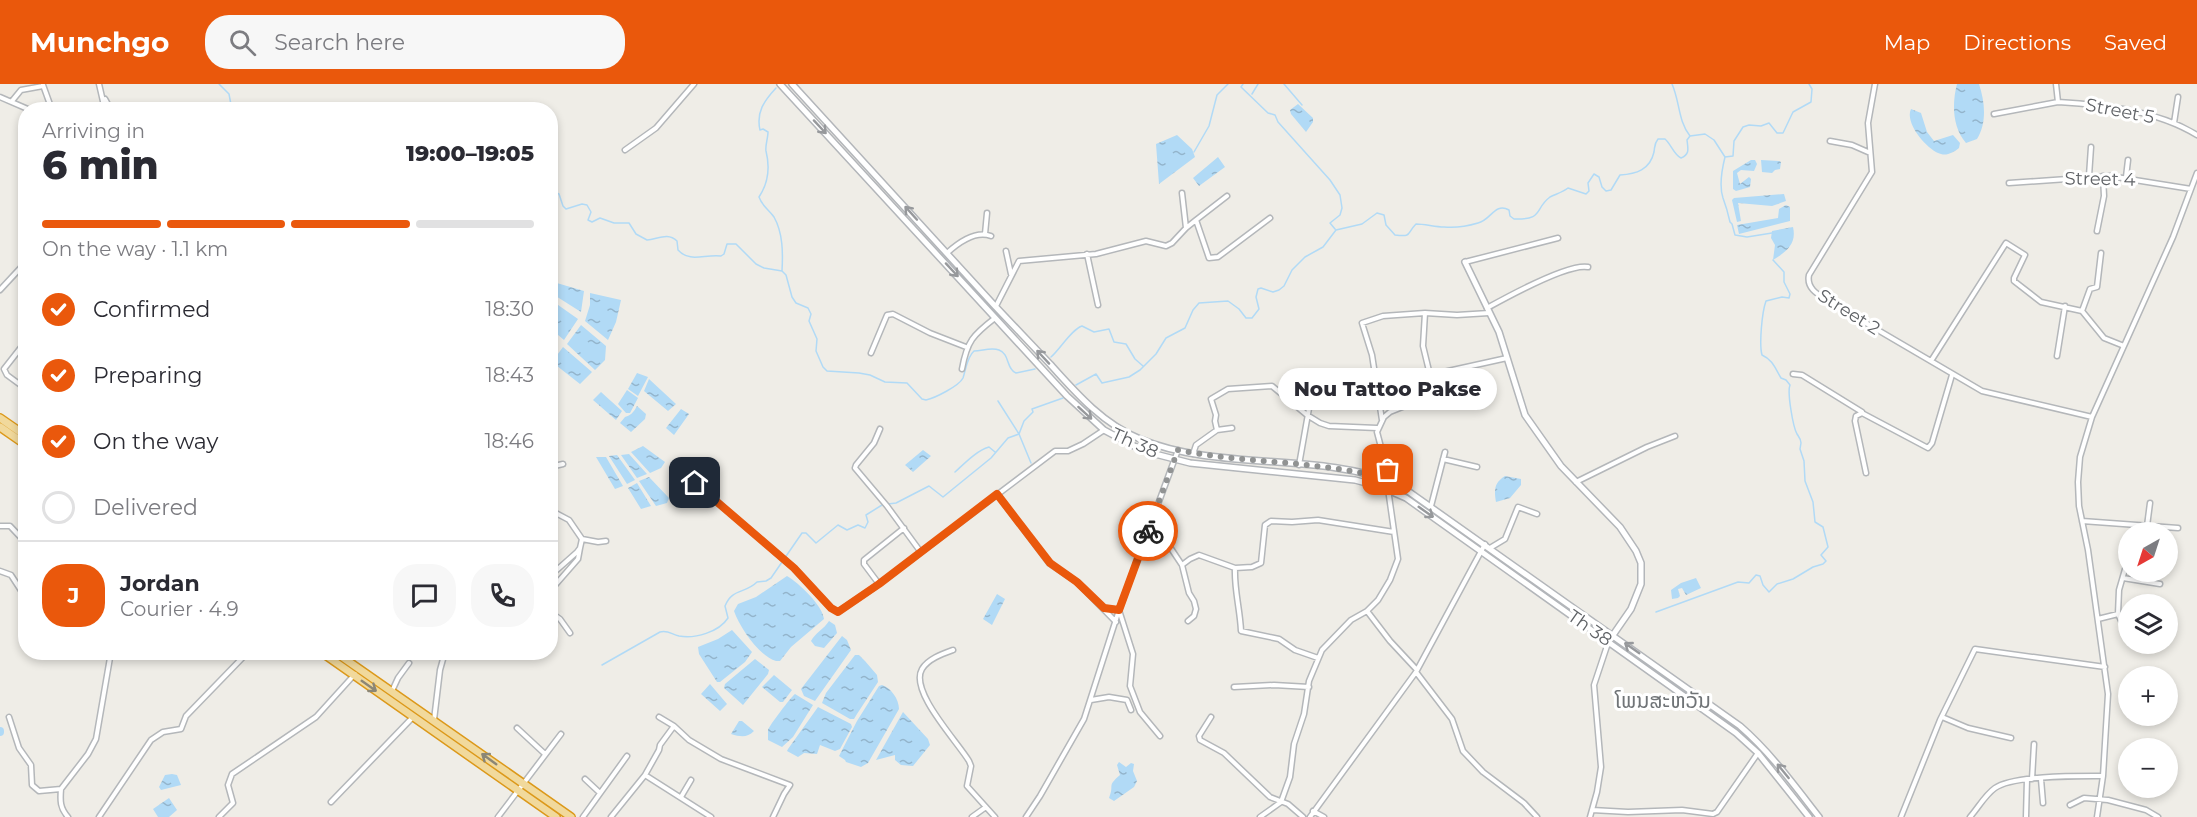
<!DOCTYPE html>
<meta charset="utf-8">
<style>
:root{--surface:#fff;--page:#f7f7f7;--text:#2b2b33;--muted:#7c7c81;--line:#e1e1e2;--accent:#ea580c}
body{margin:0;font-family:Montserrat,"Noto Sans Lao",sans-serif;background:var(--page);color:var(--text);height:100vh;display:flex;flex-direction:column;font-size:22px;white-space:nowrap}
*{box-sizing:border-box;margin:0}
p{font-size:20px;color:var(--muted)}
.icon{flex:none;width:33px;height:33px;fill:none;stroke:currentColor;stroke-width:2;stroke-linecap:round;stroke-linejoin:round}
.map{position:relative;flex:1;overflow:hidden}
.details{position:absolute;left:18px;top:18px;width:540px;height:558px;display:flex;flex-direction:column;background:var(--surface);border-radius:24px;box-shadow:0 3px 9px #0003}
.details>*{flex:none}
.needle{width:39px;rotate:219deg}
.controls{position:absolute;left:2118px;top:438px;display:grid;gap:12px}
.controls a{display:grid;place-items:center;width:60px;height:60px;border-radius:50%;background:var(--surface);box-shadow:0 3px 9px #0003;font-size:30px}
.pin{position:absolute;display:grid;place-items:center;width:51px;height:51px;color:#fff;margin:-26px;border-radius:12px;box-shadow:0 3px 9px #0006}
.courier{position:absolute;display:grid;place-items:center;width:60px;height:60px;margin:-30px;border:4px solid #ea580c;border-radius:50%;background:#fff;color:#222;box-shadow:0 2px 8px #0007}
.bubble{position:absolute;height:42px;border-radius:21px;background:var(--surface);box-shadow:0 3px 9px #0003;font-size:20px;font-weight:800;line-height:42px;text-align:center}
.head em{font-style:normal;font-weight:800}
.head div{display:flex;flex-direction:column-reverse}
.head{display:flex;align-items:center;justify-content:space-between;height:102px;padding:0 24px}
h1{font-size:39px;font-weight:800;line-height:45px}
.bar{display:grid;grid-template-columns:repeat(4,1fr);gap:9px 6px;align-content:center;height:72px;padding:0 24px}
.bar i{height:8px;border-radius:4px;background:var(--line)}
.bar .active{background:var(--accent)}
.bar p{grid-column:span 4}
.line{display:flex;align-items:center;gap:15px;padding:0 24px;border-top:2px solid var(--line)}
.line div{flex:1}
.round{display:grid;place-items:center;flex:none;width:63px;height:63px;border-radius:24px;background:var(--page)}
ol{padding:0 24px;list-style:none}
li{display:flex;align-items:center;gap:18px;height:66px}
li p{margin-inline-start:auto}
li .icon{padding:6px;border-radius:50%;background:var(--accent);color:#fff;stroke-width:4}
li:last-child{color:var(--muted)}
li i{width:33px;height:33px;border:3px solid var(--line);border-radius:50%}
header{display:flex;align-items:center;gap:36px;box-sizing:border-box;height:84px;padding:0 30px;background:var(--accent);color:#fff}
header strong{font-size:28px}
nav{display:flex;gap:33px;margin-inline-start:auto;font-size:21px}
.search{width:420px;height:54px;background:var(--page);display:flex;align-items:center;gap:15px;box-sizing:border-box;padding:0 21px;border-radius:24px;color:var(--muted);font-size:22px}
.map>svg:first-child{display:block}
.water{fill:url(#water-ripples)}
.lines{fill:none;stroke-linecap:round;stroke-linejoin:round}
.stream{stroke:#b1daf6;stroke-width:1.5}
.river{stroke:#b1daf6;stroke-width:8}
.street-casing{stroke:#b4b7ba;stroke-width:7}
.secondary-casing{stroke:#b3b6ba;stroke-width:8}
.highway-casing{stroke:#dc991a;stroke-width:10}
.street{stroke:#fff;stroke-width:4}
.secondary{stroke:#fff;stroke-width:5}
.highway{stroke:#f1d99c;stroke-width:7}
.oneway{stroke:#97999c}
.oneway2{stroke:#8b8676}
.done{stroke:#919393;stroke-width:6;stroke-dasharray:0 10.8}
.route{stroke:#ea580c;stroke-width:8}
.labels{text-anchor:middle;stroke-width:6;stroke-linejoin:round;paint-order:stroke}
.street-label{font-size:18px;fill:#5f6266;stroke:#fff}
.quarter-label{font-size:21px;fill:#707477;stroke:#fff}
</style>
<header>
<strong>Munchgo</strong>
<div class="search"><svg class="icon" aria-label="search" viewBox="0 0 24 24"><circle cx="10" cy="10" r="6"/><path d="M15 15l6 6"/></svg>Search here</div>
<nav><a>Map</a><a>Directions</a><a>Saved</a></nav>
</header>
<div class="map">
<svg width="2197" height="733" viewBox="0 0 2197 733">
<defs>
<pattern id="water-ripples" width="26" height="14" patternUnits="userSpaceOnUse" patternTransform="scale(1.5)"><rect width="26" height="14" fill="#b1daf6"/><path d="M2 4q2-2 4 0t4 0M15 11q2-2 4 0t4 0" fill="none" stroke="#93b4cb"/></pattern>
</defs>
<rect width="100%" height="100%" fill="#efede7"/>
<path class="water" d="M1957,0H1979C1985,18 1987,39 1977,55L1966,59C1952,43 1952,19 1957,0Z
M1298,20L1313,34V38L1306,48L1291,30L1290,26Z
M1911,25L1921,29L1927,48L1934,57L1953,51L1960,59L1959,64C1954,68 1947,72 1941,70C1928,67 1904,39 1911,25Z
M1177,51L1192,65L1195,73L1159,100L1156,60Z
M1218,73L1225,83L1199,102L1193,94Z
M1751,76H1755L1757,80L1754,87L1741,86L1737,89L1740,100L1749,93L1751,95L1750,103L1736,107L1733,105V87Z
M1761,76L1779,77L1781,78L1780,85L1775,86L1772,89L1762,88Z
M1784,110L1786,117L1772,122L1738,119L1741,137L1737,138L1732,116L1734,114Z
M1786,121L1790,123V137L1739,150L1737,141L1778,134L1779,125Z
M1793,143C1797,160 1786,168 1773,176L1775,161L1771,154L1772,147Z
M550,197L584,207L581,228L551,209Z
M590,209L621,216L616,238L608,256L585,237L590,221Z
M551,216L578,235L564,256L551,245Z
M581,241L606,262L605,276L595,286L567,260Z
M563,263L592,288L580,300L552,278Z
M637,289L648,293L638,312L628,305Z
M649,295L676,320L668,327L644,307Z
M627,306L638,314L630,329H626L618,320Z
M601,308L622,327L616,336L593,316Z
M637,322L646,330L645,335L631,348L620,339L625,333C631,331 633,329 637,322Z
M681,325L689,330L674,351L666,344Z
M643,362L665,378L661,384L650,389L631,368Z
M923,366L931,372L913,388L905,381Z
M629,370L647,390L637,394L621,371Z
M617,371L635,396L627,400L609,372Z
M596,373H606L623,402L615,405Z
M1505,392L1521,395V401L1510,414L1496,418C1494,406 1494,399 1505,392Z
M649,393L669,414L667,419L656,422L639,397Z
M637,399L651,422L641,425L628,404Z
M787,492C799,499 823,522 824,535L791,563L780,577H776C759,572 740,544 734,527L738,520L756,513Z
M1696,494L1701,504L1686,511L1682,504L1678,505L1680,512L1678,514L1672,515L1671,506L1681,499Z
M997,510L1005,515L992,541L983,535Z
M829,537L835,541L837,549L824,564L815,562L811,557C815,549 824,545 829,537Z
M732,546L752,568L745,578L720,598H717L699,570L698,563L718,555Z
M842,552L847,556L851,566L815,617L804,612L801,605Z
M855,571H859L865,577L877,591L878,598L857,630L854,635H850L822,619L826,609Z
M755,575L769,586L768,590L743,621L724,604L725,600Z
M774,591L792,606L783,618H780L762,603Z
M710,600L727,620L720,627L701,610Z
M882,601C891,604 899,615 899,625L868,679L861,683L846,678L845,676L839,672L857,637L879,602Z
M795,610L813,621L793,653L782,663L768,656C768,653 768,650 768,646C769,642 791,613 795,610Z
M818,623L851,640L852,643L840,665L835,667L820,661L817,670L804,669L798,673L787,667L788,665Z
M903,628L928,655L930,661L913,682L901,681L895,676V671L876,676Z
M739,637H742L754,647C747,654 741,653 731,650Z
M1119,678L1126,683L1131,679L1134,680L1133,687L1137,697L1134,703L1114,717L1109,714C1115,700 1106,703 1120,691L1117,681Z
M172,690L177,691L181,701L161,706L159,703L165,691Z
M169,714L177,726L169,733H158L153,725Z"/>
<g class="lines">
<path class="stream" d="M219,0L229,10L232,26
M1243,0L1241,3L1268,29L1275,31L1278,38L1330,96L1340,111L1342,124L1340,131L1330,139L1335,145
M1284,0L1302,21
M1672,0C1680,18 1678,37 1690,52
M776,4C764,17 756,28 760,46L763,45L768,48C768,54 765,62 766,67C770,83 769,98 759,113C762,122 769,126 774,133C783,149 783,169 782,187
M1252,10L1258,0
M1194,68L1209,42L1217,11L1228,0
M1725,73C1722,85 1719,102 1723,114C1726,122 1728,129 1730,138L1732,140L1735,151L1747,153L1772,149
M550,106L559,110L563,122L566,125L582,120L587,121L591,128L588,136L592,138L600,134L614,139H629L636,150L647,156C658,155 668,148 677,157L678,166C690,179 704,170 721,172L724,170L727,160H736L756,180L764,184L782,187L786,191L792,213L796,219L808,224L811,230L809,237L817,255L816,267L823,283L827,287L859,289L870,291L885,298L907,299L922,315L926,316C935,314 959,302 963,294C966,285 967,273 974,267C982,267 991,263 999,266C1010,270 1006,285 1016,289L1035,285
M1051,273C1061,264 1071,246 1082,242L1094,248L1109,245L1114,258L1126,260L1135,275L1143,282
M1076,301L1096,290L1102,299L1129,293L1140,286L1156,270L1166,254L1185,244L1193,226L1199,219L1228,217L1239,225L1246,234H1252L1259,225L1256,213L1258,205L1261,204L1273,208L1279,206L1284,202L1292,186L1305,173L1323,163L1336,146L1362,140L1377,129L1384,131L1386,141L1395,151C1413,153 1406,150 1416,140C1425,140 1435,143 1444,143C1455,144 1468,142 1478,139C1491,136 1495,118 1509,126L1510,132L1514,135C1544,136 1534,125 1550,113C1556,110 1563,108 1568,104L1586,110L1589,107L1588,99L1594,90L1599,93L1602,103L1606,107L1611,106L1620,91C1636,90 1650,86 1654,68C1655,62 1654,60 1658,55H1665C1671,60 1674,71 1681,74C1690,70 1688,65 1687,56L1690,52L1705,50L1714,56L1725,73L1733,72L1734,57L1743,43L1749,41L1761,42L1769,39L1777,49H1783L1793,28L1811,18L1812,5L1809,0
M998,317L1019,350L1031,379
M955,388C965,379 976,367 989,363L995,368
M888,420L896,419L929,402L943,413L991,374L1008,354L1019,350L1024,337L1033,328L1032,325L1063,314
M1656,528L1738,498L1749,499L1756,491L1760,492L1763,501L1769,508L1777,500L1793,495L1813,483L1823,480L1826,477L1821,471L1828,463L1823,443L1815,438L1813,418L1805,397L1804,377L1800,365L1801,359C1801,355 1799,353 1797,350C1793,343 1787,308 1790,301L1786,296L1781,294C1775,284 1773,276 1762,271C1759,260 1762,228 1766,217L1782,213L1789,214L1790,210L1784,198V188L1773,176
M602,581L660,548C668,546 671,550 679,552C695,555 719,548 728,534L725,522C732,504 745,510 757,498L766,497L771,494L802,449H806L816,459L838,441L847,446L858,441L865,444L868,438L866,431L882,421"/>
<path class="river" d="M0,647V648"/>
<g class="street-casing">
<path id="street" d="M99,0L105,26
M1875,0L1868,39L1872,88L1809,191C1806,205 1819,211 1830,218L1982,307L2092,333
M2056,0L2058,18C2105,21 2156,26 2197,51
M43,1L52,26
M0,13L30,26
M105,15L111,26
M12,17L21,6L43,2
M1994,30L2058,18
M2174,39L2178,13
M1830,57L1852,61L1868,68
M625,66L656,44L694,0
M2089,92L2091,63
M2126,93L2128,76
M2009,99L2110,92L2191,105
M1196,136L1227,112
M1186,144L1196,136L1209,174L1218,173L1270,134
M2097,147L2104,112L2103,92
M985,150L987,129
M1006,167L1011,190
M947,169C958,159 975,146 991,152
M1087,170L1098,221
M1465,178L1558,154
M0,206L26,178
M996,222L1019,177L1096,170L1146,157L1166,162L1172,159L1186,144L1182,109
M1487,224C1507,213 1568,179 1588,183
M2082,227L2090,205L2097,203L2101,169
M26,257L4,285L7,291L26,305
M871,269L887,231L893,230L930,249L966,263
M2057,272L2065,222
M1931,277L2006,159L2025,171L2014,194V197L2041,218L2082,227L2104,254L2124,262
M962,285C967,257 973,251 995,234
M1793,290L1802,291L1862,328
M1430,291L1423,262L1425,229L1457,231L1489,229
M1382,336L1372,271L1362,239L1383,232L1425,229
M1232,344L1217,346L1215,337L1216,331L1211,315L1228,305L1272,302L1307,331L1320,339L1329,342L1377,344
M880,345L874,359L856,381L855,384L887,422L920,467
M1193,370L1196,361L1217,346
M1443,375L1477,383
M1299,381L1314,296
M550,383L563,380
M1866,389L1855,337L1856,332L1862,329L1928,364L1932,359L1952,291
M1386,395L1387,386L1377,348L1384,333L1390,328L1405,322L1430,291L1507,274
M1576,398L1647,363L1675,352
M695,399L794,484L831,524L838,528L879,500L1055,367H1068L1083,360L1104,346
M997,410L1049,479L1077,498L1116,538
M1431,422L1445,368
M1157,425L1164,439L1170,463L1182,481L1189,509L1194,517L1196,525L1194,532L1188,537
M550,426L569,436L582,455L580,464L577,468L550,492
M550,437L555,429
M2082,437L2178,444
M0,442H10L26,459
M2147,442L2150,419
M582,455L598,458L606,457
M1490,464L1505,455L1518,423L1537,430
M1182,481L1190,475L1199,471L1235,484
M0,487L11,491L22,508L26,509
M2123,494L2160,500
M879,500L864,480V476L904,444
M550,507L578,475L580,464
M1104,524L1119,526L1133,570L1130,602L1140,628L1160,652
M1367,527L1390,557L1417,586
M550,528L560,535L570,549
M2118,530L2128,552
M2098,535L2118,530L2119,506L2128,475
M2144,560H2150
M953,566C942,570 928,575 922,585C909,607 957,657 969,677L971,682L967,702L995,733
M1318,574L1295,566L1279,555L1241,547C1240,525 1234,505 1235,484L1252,483L1261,479L1265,441L1271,437L1292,438L1318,436L1394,448
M1416,588L1452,635L1463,667L1483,688L1524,719L1537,733
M1234,603L1274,601L1309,603
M392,607L398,594L409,579
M1091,616L1109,613L1127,616L1131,626
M9,633L19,664L31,681L32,701L39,707L61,705L88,670L96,655L111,568
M659,633L674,642
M1211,633L1199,652L1200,656L1224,669L1270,713L1288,720L1303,733
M1942,633L1968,644L2011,654
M434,636L440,586L445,568
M517,644L545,670
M645,691L711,733
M585,695L600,709
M2032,695L2034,660
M2041,695L2043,719
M61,705C60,717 60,724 68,733
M681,713L691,696
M331,718L413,633
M2070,721L2084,714L2108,716L2146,726L2158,733
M1592,726L1628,728L1682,726L1713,730L1717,728L1758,669
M1313,727L1324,733
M99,733L151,656L163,648L181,645L186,632L248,568
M219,733L233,719L228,701L232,690L316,633L355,590
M498,733L561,650
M583,733L627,672
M611,733L645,691L659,666L660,661L674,642L689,656L721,675L790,701L784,710L773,733
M972,733L986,723
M1026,733L1040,712L1084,635L1119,526L1178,366
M1260,733L1281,718L1290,693L1294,660L1304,630L1309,597L1322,566L1351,536L1367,527L1378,516L1390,496L1398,475L1388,405
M1310,733L1416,588L1485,460
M1590,733L1597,708L1601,683L1594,601L1609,556
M1901,733L1940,636L1975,565L2105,583
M1970,733C1978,724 1985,711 1995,704C2013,691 2079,692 2103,692
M2026,733L2027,695
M2097,733L2103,692L2108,610L2088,466L2079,422L2078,398L2080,373L2092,333L2173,153L2197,89"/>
</g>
<g class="secondary-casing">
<path id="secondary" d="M780,0L1067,312L1104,346L1134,362L1155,370L1190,379L1355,396L1381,403L1406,414L1736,649L1758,669L1809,733
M792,0C859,74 927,147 994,221C1013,241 1031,260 1050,280C1076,309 1103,340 1140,355C1220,388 1319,367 1398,400L1740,642C1771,669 1794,701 1819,733
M1465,178L1499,248L1525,331L1561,382L1620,443L1636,467L1641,479V500L1631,525L1613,551"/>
</g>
<g class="highway-casing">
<path id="highway" d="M0,334L26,352
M0,343L26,361
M321,568L556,733
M335,568L571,733"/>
</g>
<use href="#street" class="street"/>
<use href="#secondary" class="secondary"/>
<use href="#highway" class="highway"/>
</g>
<defs><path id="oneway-shaft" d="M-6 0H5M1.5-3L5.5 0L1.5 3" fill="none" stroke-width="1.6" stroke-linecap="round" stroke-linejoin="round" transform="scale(1.5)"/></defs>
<g class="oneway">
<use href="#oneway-shaft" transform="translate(820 43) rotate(47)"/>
<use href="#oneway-shaft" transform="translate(911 129) rotate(-132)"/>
<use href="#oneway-shaft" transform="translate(952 186) rotate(47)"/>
<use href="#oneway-shaft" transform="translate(1043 273) rotate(-133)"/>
<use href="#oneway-shaft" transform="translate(1085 329) rotate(42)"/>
<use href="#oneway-shaft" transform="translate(1426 428) rotate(35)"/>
<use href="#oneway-shaft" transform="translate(1632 564) rotate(-145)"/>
<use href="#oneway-shaft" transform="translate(1783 687) rotate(-129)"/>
</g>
<g class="oneway2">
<use href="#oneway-shaft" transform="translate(369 602) rotate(35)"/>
<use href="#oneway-shaft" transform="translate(489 675) rotate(-144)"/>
</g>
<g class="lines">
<path class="done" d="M1148,447L1178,366C1247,380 1319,376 1386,395L1388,386"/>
<path class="route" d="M695,399L794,484L831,524L838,528L879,500L997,410L1050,479L1077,498L1104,524L1119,526L1148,447"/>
</g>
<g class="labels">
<g class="street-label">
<text transform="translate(2120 27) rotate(11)" y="6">Street 5</text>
<text transform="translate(2100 95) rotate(1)" y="6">Street 4</text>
<text transform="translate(1849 228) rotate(32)" y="6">Street 2</text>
<text transform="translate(1135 359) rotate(24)" y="6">Th 38</text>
<text transform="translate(1590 544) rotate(35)" y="6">Th 38</text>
</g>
<g class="quarter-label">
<text x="1663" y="624">ໂພນສະຫວັນ</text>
</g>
</g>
</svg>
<div class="controls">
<a><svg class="needle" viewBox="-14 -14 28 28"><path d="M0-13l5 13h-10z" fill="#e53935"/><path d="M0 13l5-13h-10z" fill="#7c7c81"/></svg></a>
<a><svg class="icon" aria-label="layers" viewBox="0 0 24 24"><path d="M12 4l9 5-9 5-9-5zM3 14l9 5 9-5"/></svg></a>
<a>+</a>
<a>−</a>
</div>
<div class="pin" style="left:1388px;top:386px;background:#ea580c"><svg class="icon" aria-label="bag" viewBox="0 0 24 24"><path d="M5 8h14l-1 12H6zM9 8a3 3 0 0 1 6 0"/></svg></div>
<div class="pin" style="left:695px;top:399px;background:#1f2937"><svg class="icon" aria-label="home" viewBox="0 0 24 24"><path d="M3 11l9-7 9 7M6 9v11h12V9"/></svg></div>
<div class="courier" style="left:1148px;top:447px"><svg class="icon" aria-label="bike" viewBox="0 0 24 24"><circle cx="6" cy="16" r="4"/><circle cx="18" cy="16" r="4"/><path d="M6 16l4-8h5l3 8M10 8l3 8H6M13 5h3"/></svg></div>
<div class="bubble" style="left:1278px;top:284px;width:219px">Nou Tattoo Pakse</div>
<section class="details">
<div class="head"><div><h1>6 min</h1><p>Arriving in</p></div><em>19:00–19:05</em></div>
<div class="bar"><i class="active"></i><i class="active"></i><i class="active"></i><i></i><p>On the way · 1.1 km</p></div>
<ol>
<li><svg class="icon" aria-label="check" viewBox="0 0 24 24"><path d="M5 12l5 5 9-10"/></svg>Confirmed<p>18:30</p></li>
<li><svg class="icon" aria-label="check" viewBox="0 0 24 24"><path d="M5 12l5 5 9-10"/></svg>Preparing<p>18:43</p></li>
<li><svg class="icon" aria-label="check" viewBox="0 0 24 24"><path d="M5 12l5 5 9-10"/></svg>On the way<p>18:46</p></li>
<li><i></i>Delivered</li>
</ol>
<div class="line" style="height:108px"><b class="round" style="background:var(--accent);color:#fff">J</b><div><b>Jordan</b><p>Courier · 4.9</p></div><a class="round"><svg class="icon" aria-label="chat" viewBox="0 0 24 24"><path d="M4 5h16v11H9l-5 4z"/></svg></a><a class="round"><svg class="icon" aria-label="phone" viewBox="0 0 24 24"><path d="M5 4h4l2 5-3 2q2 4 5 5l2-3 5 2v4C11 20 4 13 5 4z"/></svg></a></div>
</section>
</div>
